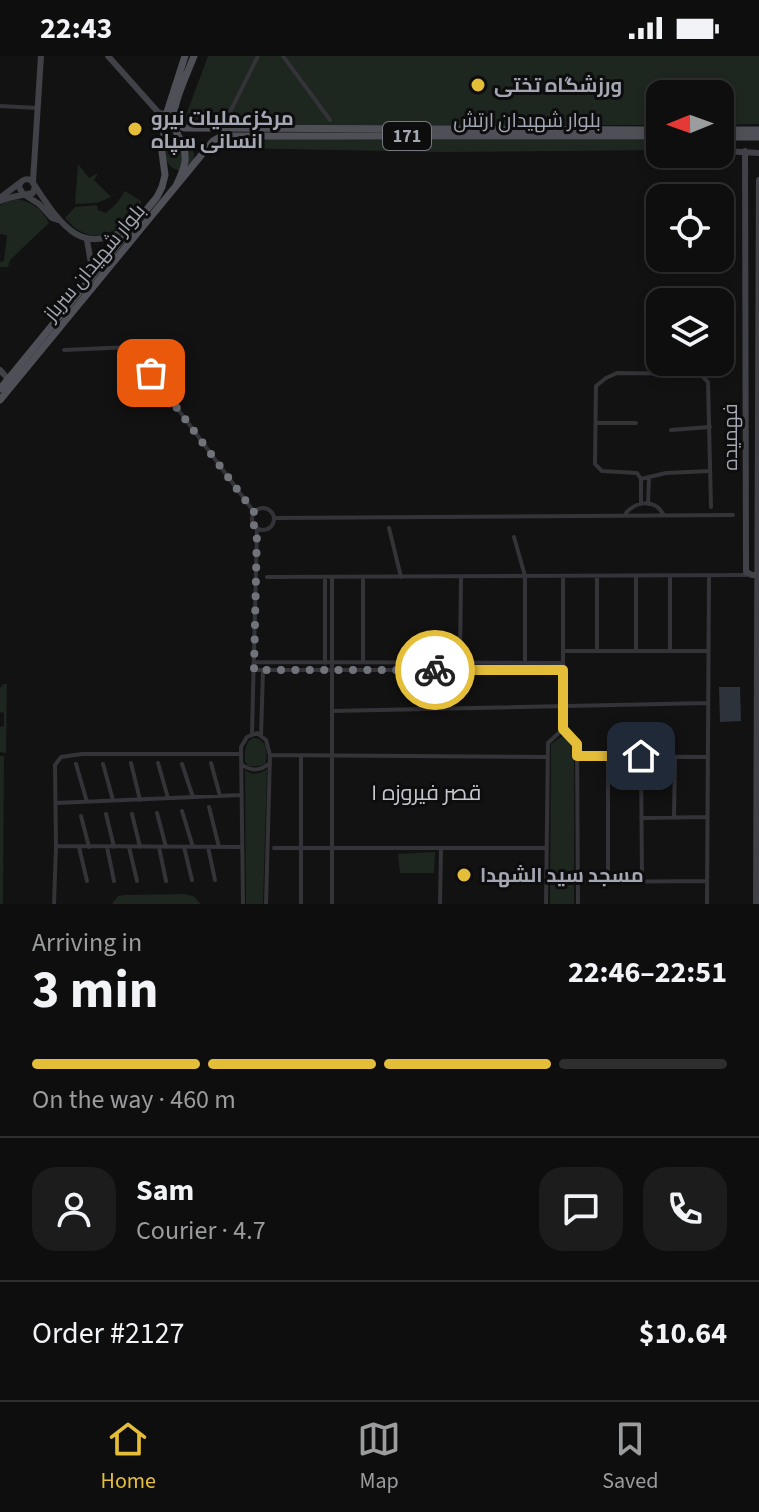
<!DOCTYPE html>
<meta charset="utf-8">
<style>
:root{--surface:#0e0e0e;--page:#1c1c1c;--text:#f1f3f6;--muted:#9b9c9e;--line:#2e2e2e;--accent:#e4bd39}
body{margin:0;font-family:"Source Sans 3",Cairo,sans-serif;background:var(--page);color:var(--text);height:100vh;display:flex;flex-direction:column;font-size:30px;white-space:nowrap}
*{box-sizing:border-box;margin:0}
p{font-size:26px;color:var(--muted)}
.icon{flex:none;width:44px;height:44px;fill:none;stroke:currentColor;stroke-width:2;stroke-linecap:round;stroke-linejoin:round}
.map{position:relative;height:848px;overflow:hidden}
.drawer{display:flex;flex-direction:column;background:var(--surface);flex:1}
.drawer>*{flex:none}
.needle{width:52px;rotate:269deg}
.tools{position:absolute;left:646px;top:24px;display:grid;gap:16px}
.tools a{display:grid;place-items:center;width:88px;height:88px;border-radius:16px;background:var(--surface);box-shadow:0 4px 12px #0003,0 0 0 2px var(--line);font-size:40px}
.pin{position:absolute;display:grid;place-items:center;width:68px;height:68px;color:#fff;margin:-34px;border-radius:16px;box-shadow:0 4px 12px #0006}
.courier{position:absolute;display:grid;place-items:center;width:80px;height:80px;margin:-40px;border:6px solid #e4bd39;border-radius:50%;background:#fff;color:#222;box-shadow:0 2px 10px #0007}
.headline em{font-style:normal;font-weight:700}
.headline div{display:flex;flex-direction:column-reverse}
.headline{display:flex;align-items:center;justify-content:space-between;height:136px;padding:0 32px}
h1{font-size:52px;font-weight:700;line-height:60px}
.bar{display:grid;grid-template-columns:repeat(4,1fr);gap:12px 8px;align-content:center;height:96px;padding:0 32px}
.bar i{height:10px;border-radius:6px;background:var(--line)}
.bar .active{background:var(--accent)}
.bar p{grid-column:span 4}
.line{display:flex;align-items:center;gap:20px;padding:0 32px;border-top:2px solid var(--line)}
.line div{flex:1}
.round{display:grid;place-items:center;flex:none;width:84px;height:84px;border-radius:24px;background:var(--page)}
.status{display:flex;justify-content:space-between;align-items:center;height:56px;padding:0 40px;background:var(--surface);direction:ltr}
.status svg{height:22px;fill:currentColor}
.menu{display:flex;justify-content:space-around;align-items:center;height:112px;border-top:2px solid var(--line);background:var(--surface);font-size:22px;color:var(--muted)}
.menu a{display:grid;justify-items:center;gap:4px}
.menu .active{color:var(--accent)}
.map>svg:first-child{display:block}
.green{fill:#1e2620}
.water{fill:#2c333b}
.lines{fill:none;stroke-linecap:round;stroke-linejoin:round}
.street{stroke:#333338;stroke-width:4}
.secondary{stroke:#414248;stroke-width:6}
.primary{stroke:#4f5057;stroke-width:7}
.done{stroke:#71737b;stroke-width:8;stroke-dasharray:0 14.4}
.route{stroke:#e4bd39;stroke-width:10}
.poi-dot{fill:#e4bd39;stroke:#0d0d0e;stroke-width:3}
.labels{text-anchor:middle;stroke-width:6;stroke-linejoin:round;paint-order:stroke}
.shield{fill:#0d0d0e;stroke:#777982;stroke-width:2}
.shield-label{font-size:18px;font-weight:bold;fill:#a4a7b3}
.poi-label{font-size:20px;font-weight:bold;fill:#a4a7b3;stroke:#0d0d0e;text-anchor:start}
.street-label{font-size:20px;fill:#a4a7b3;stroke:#0d0d0e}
.neighbourhood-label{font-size:22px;fill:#c5c6cf;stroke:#0d0d0e}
</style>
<div class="status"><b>22:43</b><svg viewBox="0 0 49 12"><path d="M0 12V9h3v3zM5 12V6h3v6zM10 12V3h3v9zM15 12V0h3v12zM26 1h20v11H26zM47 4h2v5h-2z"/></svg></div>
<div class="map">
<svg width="759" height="848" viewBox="0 0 759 848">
<rect width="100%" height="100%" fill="#121213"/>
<path class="green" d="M208,0H759V68L720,69V38H660V69L182,70Z
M231,81L403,84H660V94L444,96L222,92L214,90L221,83Z
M166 100a14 14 0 1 1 28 0a14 14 0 1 1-28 0Z
M78,108L89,122L98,117L94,124L111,141L97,147L75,148Z
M125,135L141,145V150C119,177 92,194 65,162L75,151L97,149L98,154L106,157L116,148Z
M14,143C30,144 42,153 49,167L10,204L8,211H0V206L4,205L7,179L0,178V149Z
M4,628H7L6,697L0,696V671L4,670V657L0,656V632Z
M564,679L574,690V848H550L551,688Z
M253,682C266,682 269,697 265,708L259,710H249L245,706C245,696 244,687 253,682Z
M0,700H4L3,848H0Z
M267,713L263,848H246L245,714C252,720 260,718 267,713Z
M435,796L434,817H400L398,798Z
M185,838L193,840L201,848H112L118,840L125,839Z"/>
<path class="water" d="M719,631H740L741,665L720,666Z"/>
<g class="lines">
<path class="street" d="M283,0L330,64
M0,50L38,52
M226,64L258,0
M64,294L132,291L254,456
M596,367H636
M671,374L710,371
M710,415L666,417L641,423L637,417L602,415L595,408L596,330L606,322L617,317L700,318L708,326L711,451
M641,448V423
M648,448L649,422
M252 463a11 11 0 1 1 22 0a11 11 0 1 1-22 0Z
M626,457C636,445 655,443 663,458
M274,462L733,459
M389,472L401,521
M514,481L525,520V607
M563,520V673L577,688L578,848
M670,520V595
M267,521L748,519
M563,595H708
M597,595V520
M636,595V520
M255,606L563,607
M363,606V521
M325,607V521
M460,607L461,521
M254,614H563
M332,655L708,647
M252,678L257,473
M261,680L263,614
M270,699L548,701
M578,700L708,701
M641,700L642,825
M131,707L140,744
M158,707L168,742
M211,707L220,740
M76,708L87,746
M103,708L113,744
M182,708L193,741
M241,708C252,716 260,715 270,707
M56,747L241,739
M209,751L219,791
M182,755L193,791
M157,757L166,791
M106,758L114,791
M132,758L140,791
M81,760L89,791
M674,761L675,701
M641,762L707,761
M56,790L241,791
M79,791L87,825
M107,791L114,825
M129,791L137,825
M159,791L166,825
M184,791L192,824
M208,791L215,824
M274,792H547
M578,826L707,825
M608,826V700
M54,848L56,790L55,709L61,701L82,698H241
M243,848L241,691L247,681L257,677L266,684L270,699L266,848
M301,848V699
M332,848V521
M440,848L441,792
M546,848L548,687L563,673
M707,848L709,520"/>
<path class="secondary" d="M108,0L158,56L166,59
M720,90L724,95L759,97
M745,95L746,516L752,519H757
M33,125L41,0
M35,130C61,169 82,203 131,170
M25,139L39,148L52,162L58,164
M1,141L21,126
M0,145L12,141L33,137L35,130L31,124C24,122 20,125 19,131L23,138
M87,184L93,219
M0,314L8,323
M756,848L759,124"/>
<path class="primary" d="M174,60L175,67L184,72L660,74
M720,74H759
M720,81H759
M176,130L213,85L220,81L227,80H660
M0,333L157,141L162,131L165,119L162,96L166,59L185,0
M0,344L176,130C184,113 190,101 180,83C177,77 174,73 173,66C173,47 187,18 194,0"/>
</g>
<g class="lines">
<path class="done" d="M151,317L254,456L252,467L257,473L254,614H435"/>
<path class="route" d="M435,614H563V673L577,688V700H641"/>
</g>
<g class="poi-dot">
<circle cx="478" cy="29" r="8"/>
<circle cx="135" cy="73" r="8"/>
<circle cx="464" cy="819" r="8"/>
</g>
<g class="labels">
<rect class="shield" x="383" y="66" width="48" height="28" rx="6"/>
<g class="shield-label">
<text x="407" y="86">171</text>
</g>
<g class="poi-label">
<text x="494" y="36">ورزشگاه تختی</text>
<text x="151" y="69">مرکزعملیات نیرو<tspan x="151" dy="23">انسانی سپاه</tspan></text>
<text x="480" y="826">مسجد سید الشهدا</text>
</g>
<g class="street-label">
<text x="527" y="71">بلوار شهیدان ارتش</text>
<text transform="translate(94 206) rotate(-50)" y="7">بلوار شهیدان سرباز</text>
<text transform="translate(730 381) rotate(-90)" y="7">فهمیده</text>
</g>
<g class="neighbourhood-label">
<text x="426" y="744">قصر فیروزه ۱</text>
</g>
</g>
</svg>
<div class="tools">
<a><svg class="needle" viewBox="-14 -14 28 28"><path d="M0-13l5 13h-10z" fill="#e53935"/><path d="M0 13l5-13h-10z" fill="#9b9c9e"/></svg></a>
<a><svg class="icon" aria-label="locate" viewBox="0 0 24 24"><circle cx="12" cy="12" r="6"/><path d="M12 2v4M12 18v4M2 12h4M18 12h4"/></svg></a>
<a><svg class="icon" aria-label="layers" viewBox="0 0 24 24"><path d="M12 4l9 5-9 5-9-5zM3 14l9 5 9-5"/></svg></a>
</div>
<div class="pin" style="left:151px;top:317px;background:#ea580c"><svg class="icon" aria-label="bag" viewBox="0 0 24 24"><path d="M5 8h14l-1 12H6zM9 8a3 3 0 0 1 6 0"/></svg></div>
<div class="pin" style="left:641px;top:700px;background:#1f2937"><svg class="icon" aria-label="home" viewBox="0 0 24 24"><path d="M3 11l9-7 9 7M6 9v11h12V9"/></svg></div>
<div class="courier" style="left:435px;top:614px"><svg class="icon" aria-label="bike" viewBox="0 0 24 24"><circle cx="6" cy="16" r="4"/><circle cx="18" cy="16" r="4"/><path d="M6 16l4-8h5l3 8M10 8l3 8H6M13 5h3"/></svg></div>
</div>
<section class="drawer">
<div class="headline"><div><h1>3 min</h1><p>Arriving in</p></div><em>22:46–22:51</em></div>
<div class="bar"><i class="active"></i><i class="active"></i><i class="active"></i><i></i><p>On the way · 460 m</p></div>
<div class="line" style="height:144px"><a class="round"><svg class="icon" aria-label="person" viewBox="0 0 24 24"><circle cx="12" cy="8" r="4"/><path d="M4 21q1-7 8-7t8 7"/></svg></a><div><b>Sam</b><p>Courier · 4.7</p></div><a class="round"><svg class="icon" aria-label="chat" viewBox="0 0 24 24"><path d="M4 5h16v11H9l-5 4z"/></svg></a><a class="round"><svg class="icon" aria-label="phone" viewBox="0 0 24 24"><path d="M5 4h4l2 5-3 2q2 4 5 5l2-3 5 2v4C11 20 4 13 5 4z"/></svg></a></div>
<div class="line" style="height:104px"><div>Order #2127</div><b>$10.64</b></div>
</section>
<nav class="menu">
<a class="active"><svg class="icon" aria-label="home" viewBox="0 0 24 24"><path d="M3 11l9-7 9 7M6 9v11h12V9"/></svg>Home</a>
<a><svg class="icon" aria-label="map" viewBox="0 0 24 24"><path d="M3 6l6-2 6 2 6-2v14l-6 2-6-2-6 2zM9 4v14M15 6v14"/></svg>Map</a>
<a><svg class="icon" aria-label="saved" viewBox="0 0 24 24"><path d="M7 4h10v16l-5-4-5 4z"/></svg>Saved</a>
</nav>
